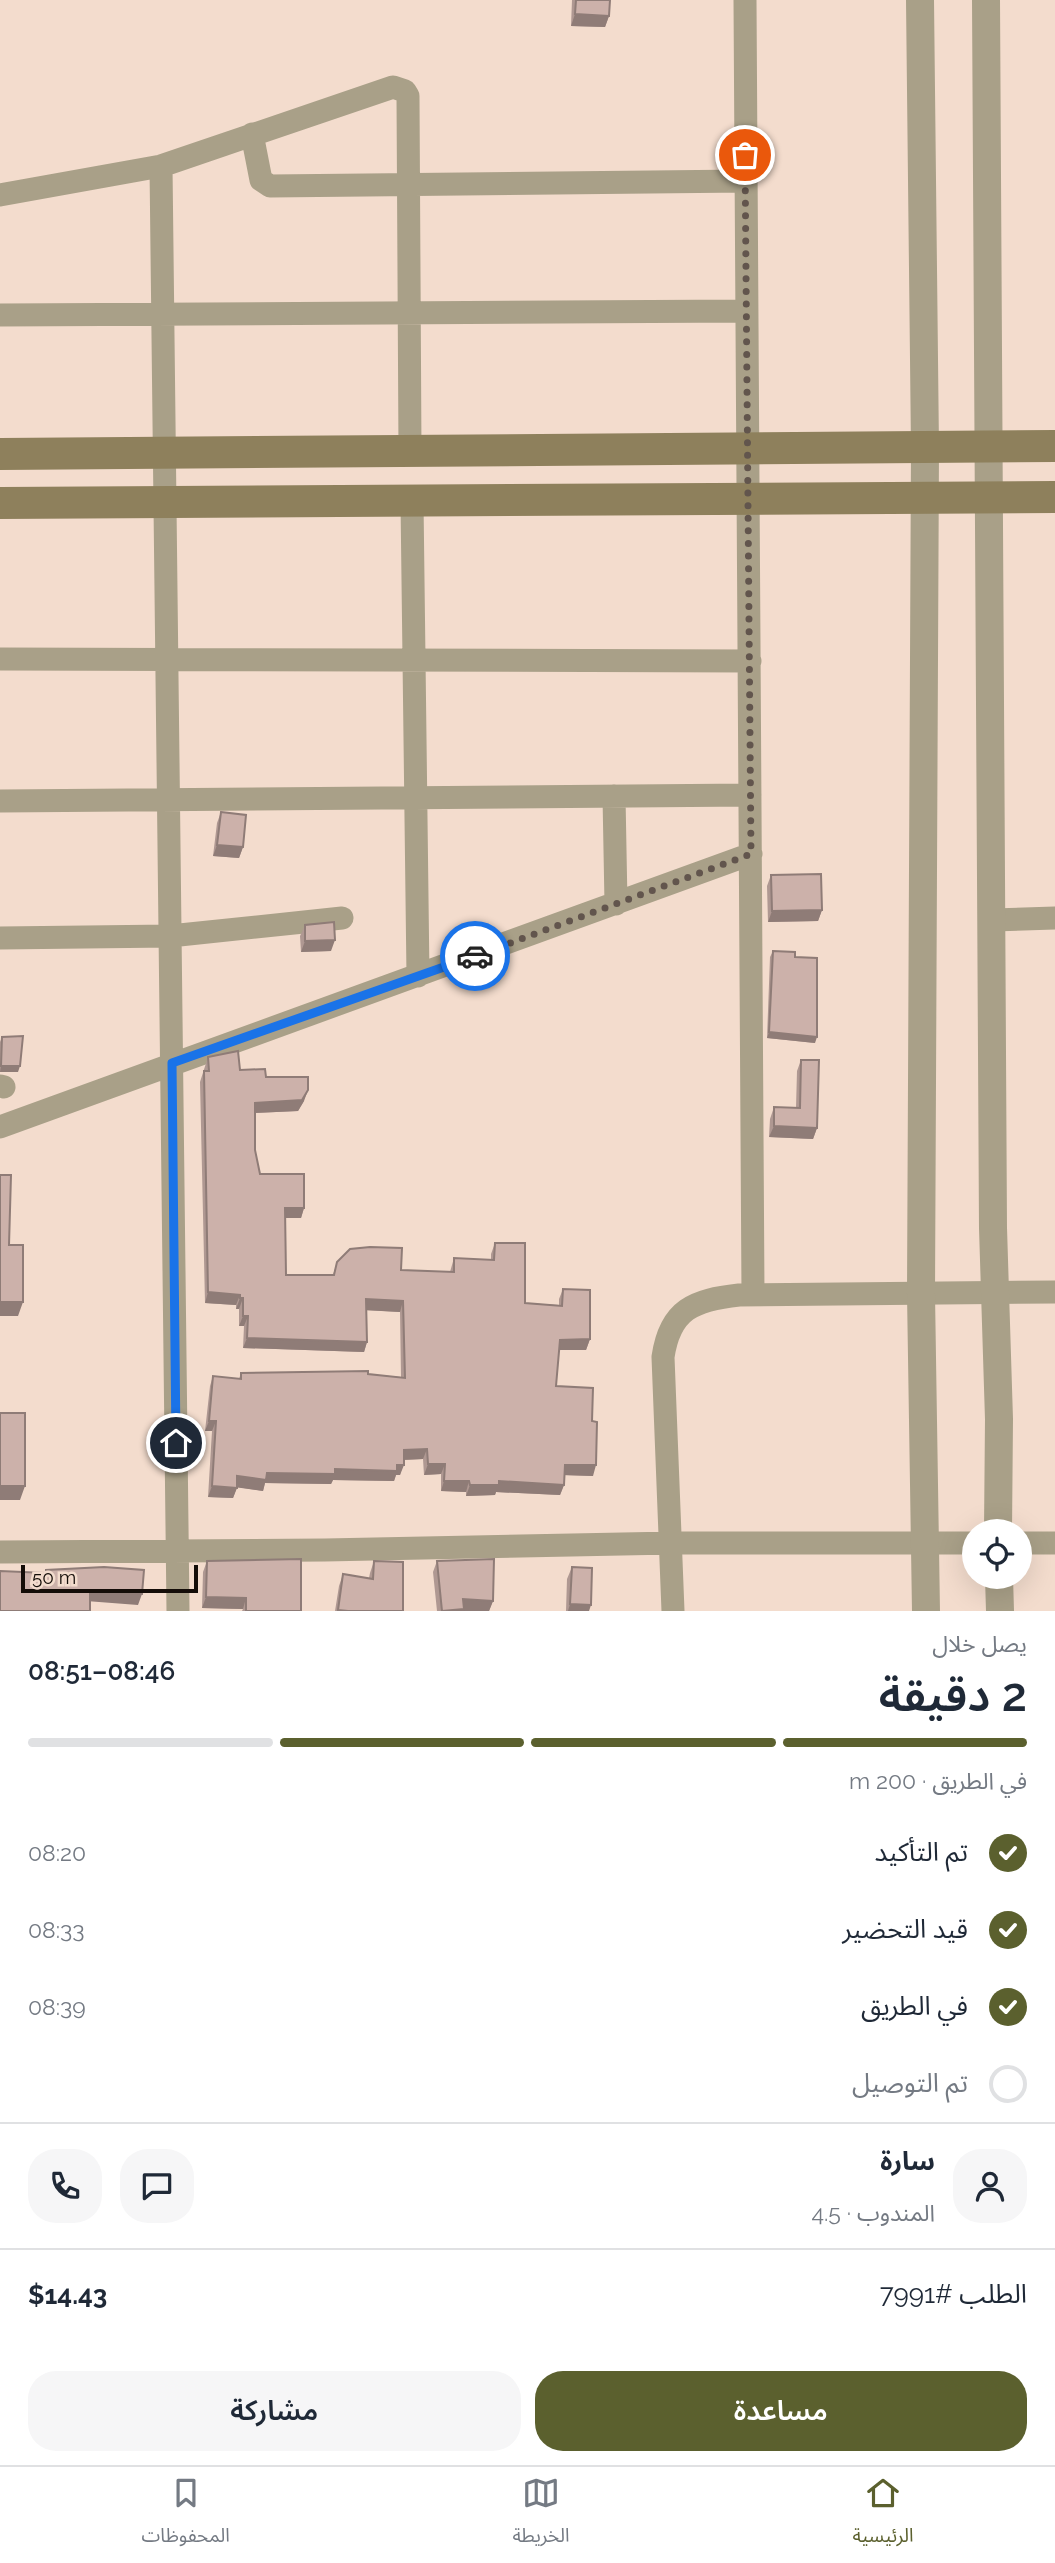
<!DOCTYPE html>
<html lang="ar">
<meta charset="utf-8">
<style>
:root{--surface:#fff;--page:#f6f6f7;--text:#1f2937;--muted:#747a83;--line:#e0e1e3;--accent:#5b602e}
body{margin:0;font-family:Raleway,"Noto Sans Arabic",sans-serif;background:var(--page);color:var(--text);direction:rtl;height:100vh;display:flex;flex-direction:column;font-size:26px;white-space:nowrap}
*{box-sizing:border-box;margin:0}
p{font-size:23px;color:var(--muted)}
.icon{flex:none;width:38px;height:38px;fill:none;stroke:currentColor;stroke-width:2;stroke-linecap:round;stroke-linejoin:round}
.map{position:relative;height:1611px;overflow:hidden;direction:ltr}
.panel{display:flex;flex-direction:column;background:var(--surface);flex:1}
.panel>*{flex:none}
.controls{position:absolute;left:962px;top:1519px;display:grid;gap:14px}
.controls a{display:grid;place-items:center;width:70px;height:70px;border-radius:50%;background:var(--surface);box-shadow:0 7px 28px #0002;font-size:35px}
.scale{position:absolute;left:21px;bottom:18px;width:177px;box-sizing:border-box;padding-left:7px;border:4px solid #140d08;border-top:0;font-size:19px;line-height:24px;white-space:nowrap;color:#140d08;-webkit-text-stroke:5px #f3dccd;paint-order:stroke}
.pin{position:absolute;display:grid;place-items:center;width:60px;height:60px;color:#fff;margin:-30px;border:4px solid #fff;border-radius:50%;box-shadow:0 2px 7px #0007}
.courier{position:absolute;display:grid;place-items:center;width:70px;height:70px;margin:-35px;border:5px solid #1a73e8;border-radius:50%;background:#fff;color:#222;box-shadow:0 2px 9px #0007}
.summary em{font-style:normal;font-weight:600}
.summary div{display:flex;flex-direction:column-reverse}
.summary{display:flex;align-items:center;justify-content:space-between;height:119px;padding:0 28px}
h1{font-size:46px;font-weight:600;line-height:52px}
.bar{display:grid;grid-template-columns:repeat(4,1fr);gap:10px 7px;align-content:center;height:84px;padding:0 28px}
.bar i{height:9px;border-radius:5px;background:var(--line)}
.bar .active{background:var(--accent)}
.bar p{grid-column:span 4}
.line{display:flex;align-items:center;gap:18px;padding:0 28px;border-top:2px solid var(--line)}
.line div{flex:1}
.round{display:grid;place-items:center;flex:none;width:74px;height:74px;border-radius:28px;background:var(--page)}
ol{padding:0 28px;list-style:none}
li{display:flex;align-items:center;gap:21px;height:77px}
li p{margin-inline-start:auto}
li .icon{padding:7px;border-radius:50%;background:var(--accent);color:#fff;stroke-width:4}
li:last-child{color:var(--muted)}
li i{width:38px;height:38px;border:4px solid var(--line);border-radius:50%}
.primary-button{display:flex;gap:14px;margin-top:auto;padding:14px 28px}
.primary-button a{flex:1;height:80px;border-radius:28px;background:var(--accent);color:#fff;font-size:28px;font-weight:600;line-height:80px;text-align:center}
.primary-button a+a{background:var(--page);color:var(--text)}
.menu{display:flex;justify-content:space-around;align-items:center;height:98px;border-top:2px solid var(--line);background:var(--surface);font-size:19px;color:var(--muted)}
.menu a{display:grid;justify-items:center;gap:4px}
.menu .active{color:var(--accent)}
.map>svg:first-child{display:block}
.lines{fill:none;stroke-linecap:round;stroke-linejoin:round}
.minor{stroke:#a9a088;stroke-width:23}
.tertiary{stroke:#a9a088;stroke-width:28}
.secondary{stroke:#8e805c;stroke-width:32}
.wall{fill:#af9892}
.shaded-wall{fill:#8f7c77}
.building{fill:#ccb1aa;stroke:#8f7c77;stroke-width:2}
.done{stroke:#62554d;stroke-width:7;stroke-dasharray:0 12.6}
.route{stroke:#1a73e8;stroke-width:9}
</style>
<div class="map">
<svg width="1055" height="1611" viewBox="0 0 1055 1611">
<rect width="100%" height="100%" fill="#f3dccd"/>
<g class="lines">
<path class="minor" d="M745,0L753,1295
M252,134L261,180L270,186L745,181
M161,166L178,1611
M0,195L161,166L393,87L405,91L408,96L410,452
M0,315L746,311
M412,501L418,976
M0,659L750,661
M614,796L616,904
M0,801L750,795
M992,920L1055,918
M0,938L170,936L342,918
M0,1086L4,1087
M0,1127L751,854
M1020,1543H1055
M0,1552L325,1550L673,1543H975
M673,1611L663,1357C670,1309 694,1300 739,1295L1055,1292"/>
<path class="tertiary" d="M920,0L925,448L921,1294L926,1611
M986,0L993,1228L999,1419L998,1531
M999,1577L1000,1611"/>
<path class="secondary" d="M0,454L1055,446
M0,503L1055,497"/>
</g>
<path class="wall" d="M572,0H610L609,16L605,27L571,26Z
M221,812L243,847L239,858L213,856L217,823Z
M771,875L822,910L818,921L768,922L767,886Z
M305,925L331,951L301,952L300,936Z
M773,951L815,1043L767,1038L770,957Z
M2,1037L18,1072H0V1042Z
M208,1057L240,1070L266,1077L304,1101L298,1111L255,1113V1150L260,1174L304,1208L301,1218H285L286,1275H333L337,1262L401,1270L450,1272L454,1258L491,1260V1254L495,1243L525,1303L559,1305V1299L563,1289L590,1339L586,1350H559L556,1386L592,1421L593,1476L564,1475V1485L560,1495L496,1492L495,1495L466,1496V1492L441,1491V1474L424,1475L423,1459L404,1460L400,1475H396L394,1481L333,1480L331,1484L265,1483L263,1491L237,1487L233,1498L208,1497L212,1431H205L210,1386L213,1376L239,1379L241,1373L368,1374L401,1377L400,1312L366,1310L367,1342L364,1352L243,1348L244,1326H239V1309H236V1305L205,1303L200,1082Z
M801,1060L817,1128L813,1139L769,1137L770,1119L774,1107L796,1108L797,1071Z
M207,1561L301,1611H242L243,1609L202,1608L203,1572Z
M374,1561L403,1611H335L339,1586L343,1574L369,1578L370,1573Z
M437,1561L493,1601L489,1611H437L433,1572Z
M572,1567L589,1611H566L567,1579Z"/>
<path class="shaded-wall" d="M575,14L609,16L605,27L571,26Z
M217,845L243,847L239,858L213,856Z
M822,910L818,921L768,922L772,911Z
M335,940L331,951L301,952L305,941Z
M769,1032L817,1037L815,1043L767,1038Z
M1,1066H20L18,1072H0Z
M308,1090L304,1101L298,1111L252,1113L255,1103Z
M774,1126L817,1128L813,1139L769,1137Z
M285,1208H304L301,1218H281Z
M208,1292L240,1295L236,1305L205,1303Z
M240,1298H243L239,1309H236Z
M366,1299L403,1301L400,1312L362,1310Z
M0,1302H23L18,1316H0Z
M243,1316H248L244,1326H239Z
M247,1338L367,1342L364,1352L243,1348Z
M590,1339L586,1350H556L560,1340Z
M209,1421H216L212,1431H205Z
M427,1449L423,1459L400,1460L404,1450Z
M428,1464H445L441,1474L424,1475Z
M404,1465L400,1475H396L394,1481L333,1480L331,1484L265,1483L263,1491L234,1487L237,1476L267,1473Z
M565,1465H596L593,1476L561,1475Z
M444,1481H469L466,1492L441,1491Z
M499,1481L564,1485L560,1495L496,1492L495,1495L466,1496L470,1485Z
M0,1486H25L20,1500H0Z
M212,1486L237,1488L233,1498L208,1497Z
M90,1590L142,1594L138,1605L86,1601Z
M206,1597L246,1598L243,1609L202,1608Z
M463,1599L493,1601L489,1611H442Z
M570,1604L591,1605L589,1611H568Z"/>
<path class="building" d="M576,0H610L609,16L575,14Z
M221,812L246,815L243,847L217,845Z
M821,874L822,910L772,911L771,875Z
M334,922L335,940L305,941V925Z
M773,951L795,952V957L817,958V1037L769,1032Z
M23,1036L20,1066H1L2,1037Z
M238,1051L240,1070L265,1069L266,1077H308V1090L302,1100L255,1103V1150L260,1174H304V1208H285L286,1275H334L337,1262L350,1249L370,1247L402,1248L401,1270L454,1272V1258L494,1260L495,1243H525V1303L562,1306L563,1289L590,1290V1339L560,1340L556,1386L593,1388L592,1421L597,1422L596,1465H565L564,1485L499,1481V1485H470L469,1481H444L445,1464H428L427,1449L404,1450V1465H397V1471L335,1469V1474L267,1473L266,1480L237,1476V1488L212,1486L216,1421H209L213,1376L241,1379V1373L368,1371V1374L405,1378L403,1301L366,1299L367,1342L247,1338L248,1316H243V1298H240V1295L208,1292L204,1071H209L208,1057Z
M801,1060H819L817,1128L774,1126V1107L800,1108Z
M0,1175H11L9,1245H23V1302H0Z
M0,1413H25V1486H0Z
M301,1559V1611H246V1598L206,1597L207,1561Z
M494,1559L493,1601L463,1599L464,1609L442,1611L437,1561Z
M374,1561L403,1562V1611H348L338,1610L343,1574L373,1579Z
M104,1567L144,1570L142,1594L90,1590V1611H0V1571L46,1573V1570Z
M572,1567L592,1568L591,1605L570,1604Z"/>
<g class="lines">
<path class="done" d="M475,956L751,854L745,155"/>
<path class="route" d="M176,1443L172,1063L475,956"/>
</g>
</svg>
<div class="controls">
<a><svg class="icon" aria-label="locate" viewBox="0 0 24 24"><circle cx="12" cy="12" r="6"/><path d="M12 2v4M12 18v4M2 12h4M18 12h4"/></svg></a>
</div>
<div class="scale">50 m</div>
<div class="pin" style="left:745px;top:155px;background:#ea580c"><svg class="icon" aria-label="bag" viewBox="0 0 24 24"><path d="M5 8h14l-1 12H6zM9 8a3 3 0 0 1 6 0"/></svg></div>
<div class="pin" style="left:176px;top:1443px;background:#1f2937"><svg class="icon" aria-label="home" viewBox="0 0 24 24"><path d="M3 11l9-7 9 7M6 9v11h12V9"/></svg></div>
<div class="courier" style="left:475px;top:956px"><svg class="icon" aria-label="car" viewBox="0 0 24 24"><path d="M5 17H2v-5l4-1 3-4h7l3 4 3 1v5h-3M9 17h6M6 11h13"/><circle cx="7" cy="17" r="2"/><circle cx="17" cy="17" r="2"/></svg></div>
</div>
<section class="panel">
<div class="summary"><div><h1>2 دقيقة</h1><p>يصل خلال</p></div><em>08:46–08:51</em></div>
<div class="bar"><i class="active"></i><i class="active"></i><i class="active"></i><i></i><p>في الطريق · 200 m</p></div>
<ol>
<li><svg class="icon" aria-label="check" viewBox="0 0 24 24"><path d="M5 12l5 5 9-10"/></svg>تم التأكيد<p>08:20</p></li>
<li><svg class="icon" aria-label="check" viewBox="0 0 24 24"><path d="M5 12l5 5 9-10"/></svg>قيد التحضير<p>08:33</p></li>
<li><svg class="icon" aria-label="check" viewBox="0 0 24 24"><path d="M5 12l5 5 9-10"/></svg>في الطريق<p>08:39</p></li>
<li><i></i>تم التوصيل</li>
</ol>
<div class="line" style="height:126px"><a class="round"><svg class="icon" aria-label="person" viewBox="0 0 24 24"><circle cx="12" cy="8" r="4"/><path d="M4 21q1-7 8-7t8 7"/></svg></a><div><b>سارة</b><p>المندوب · 4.5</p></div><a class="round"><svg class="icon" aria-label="chat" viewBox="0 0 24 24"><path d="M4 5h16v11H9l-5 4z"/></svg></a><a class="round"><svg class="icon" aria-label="phone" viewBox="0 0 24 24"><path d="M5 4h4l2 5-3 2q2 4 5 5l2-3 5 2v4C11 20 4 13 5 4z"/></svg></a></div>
<div class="line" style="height:91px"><div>الطلب #7991</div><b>$14.43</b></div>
<div class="primary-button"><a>مساعدة</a><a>مشاركة</a></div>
</section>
<nav class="menu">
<a class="active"><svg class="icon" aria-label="home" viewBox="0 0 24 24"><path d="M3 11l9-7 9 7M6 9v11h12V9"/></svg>الرئيسية</a>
<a><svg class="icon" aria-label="map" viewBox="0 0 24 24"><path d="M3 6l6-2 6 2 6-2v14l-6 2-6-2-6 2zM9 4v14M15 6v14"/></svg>الخريطة</a>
<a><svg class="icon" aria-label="saved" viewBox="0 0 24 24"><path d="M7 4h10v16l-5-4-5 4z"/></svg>المحفوظات</a>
</nav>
